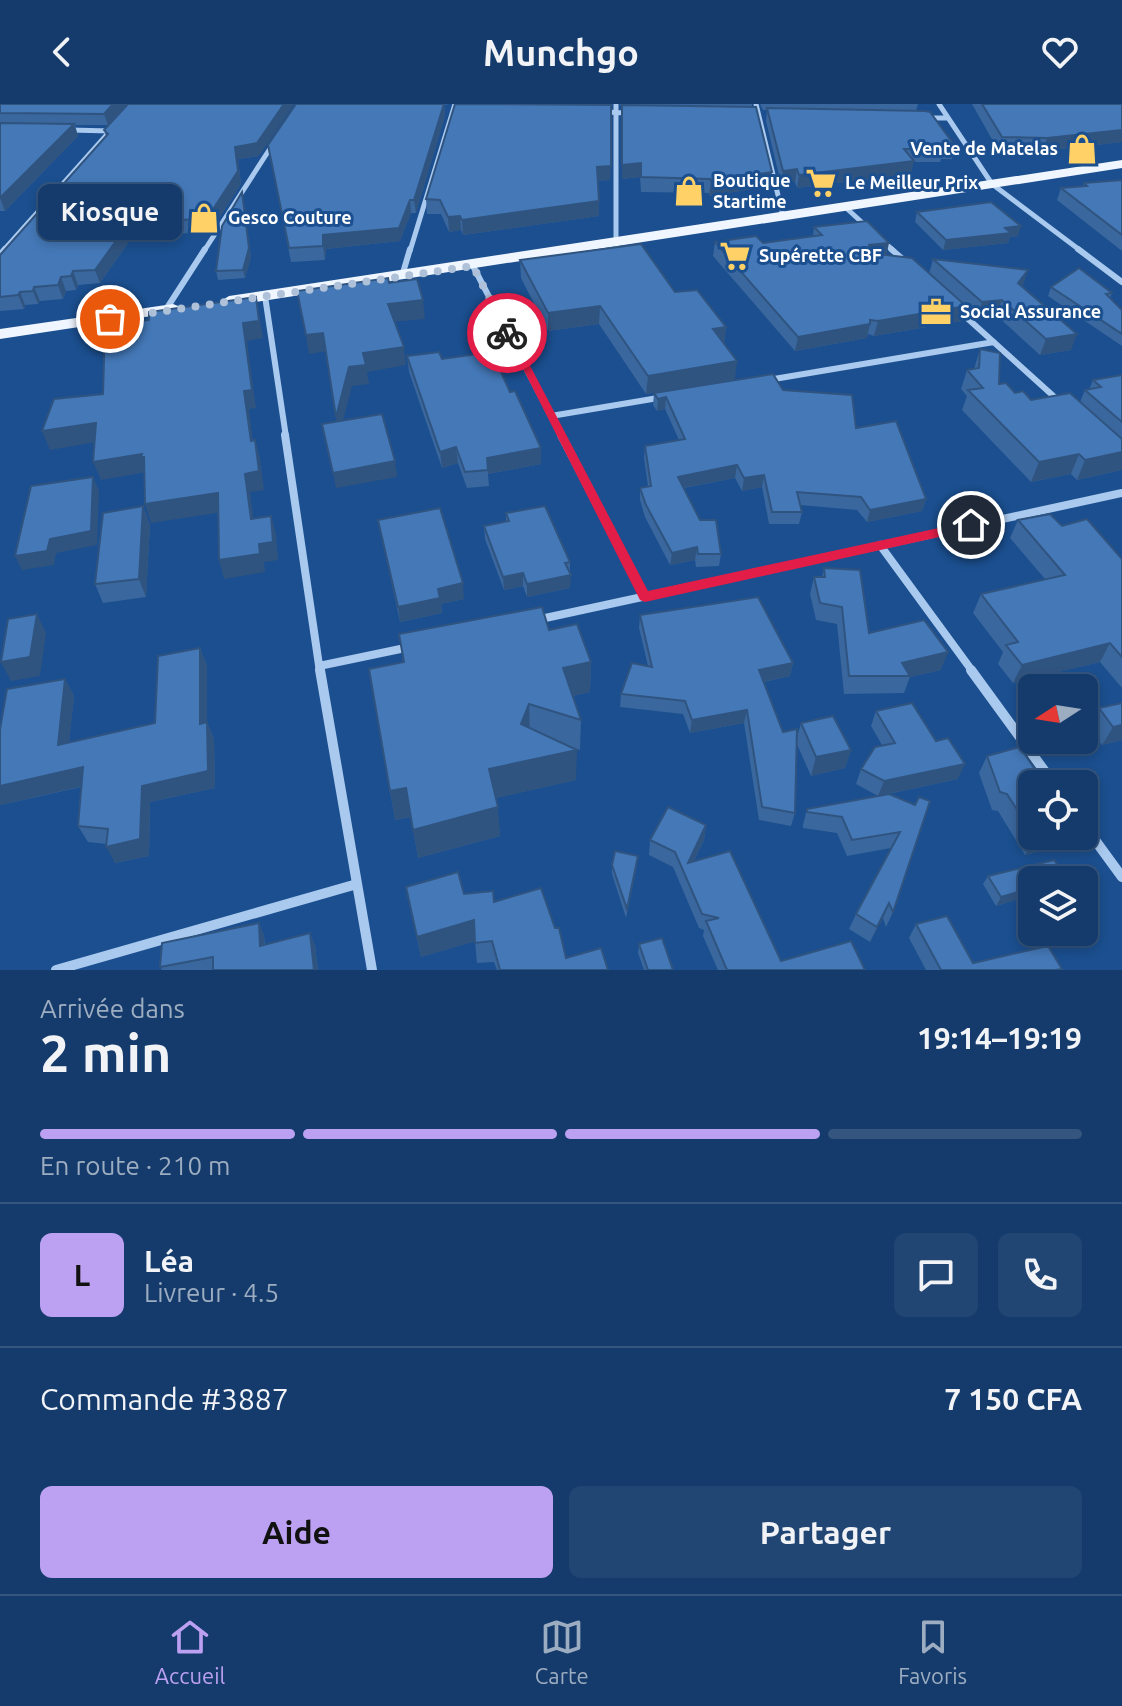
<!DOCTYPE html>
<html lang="fr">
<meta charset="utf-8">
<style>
:root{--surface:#143b6b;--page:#214673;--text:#f1f3f6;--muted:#9dadc1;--line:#33557e;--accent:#bca0f2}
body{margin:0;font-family:Ubuntu,sans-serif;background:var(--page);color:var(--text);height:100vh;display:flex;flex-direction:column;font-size:30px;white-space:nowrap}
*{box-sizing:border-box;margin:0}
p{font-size:26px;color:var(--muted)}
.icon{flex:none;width:44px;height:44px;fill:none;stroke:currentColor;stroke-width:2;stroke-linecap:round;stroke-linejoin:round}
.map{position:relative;height:866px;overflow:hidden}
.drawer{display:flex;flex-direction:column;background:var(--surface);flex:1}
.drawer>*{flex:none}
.needle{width:52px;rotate:258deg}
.buttons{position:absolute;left:1018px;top:570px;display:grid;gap:16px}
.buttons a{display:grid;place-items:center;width:80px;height:80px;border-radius:12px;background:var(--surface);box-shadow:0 4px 12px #0003,0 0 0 2px var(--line);font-size:40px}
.pin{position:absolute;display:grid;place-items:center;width:68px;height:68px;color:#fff;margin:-34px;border:4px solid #fff;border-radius:50%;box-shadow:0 2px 8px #0007}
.courier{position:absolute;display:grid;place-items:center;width:80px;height:80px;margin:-40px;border:6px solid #e11d48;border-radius:50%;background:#fff;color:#222;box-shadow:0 2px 10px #0007}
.bubble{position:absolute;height:56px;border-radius:12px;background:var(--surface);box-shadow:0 4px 12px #0003,0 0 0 2px var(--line);font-size:26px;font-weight:600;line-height:56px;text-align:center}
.summary em{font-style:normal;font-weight:600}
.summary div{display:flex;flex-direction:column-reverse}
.summary{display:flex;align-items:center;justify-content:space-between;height:136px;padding:0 40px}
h1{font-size:52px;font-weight:600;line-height:60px}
.bar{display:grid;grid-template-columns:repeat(4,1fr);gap:12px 8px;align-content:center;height:96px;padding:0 40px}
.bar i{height:10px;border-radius:6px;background:var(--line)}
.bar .selected{background:var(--accent)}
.bar p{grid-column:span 4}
.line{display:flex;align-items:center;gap:20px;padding:0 40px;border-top:2px solid var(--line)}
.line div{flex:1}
.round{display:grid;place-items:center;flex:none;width:84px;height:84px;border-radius:12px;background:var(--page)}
.action{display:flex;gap:16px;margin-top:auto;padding:16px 40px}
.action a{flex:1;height:92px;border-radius:12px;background:var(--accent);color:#111;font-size:32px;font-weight:600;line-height:92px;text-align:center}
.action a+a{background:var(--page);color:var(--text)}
header{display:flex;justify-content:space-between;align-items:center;height:104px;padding:0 40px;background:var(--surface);font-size:36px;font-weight:600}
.tab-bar{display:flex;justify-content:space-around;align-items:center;height:112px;border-top:2px solid var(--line);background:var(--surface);font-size:22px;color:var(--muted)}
.tab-bar a{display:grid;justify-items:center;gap:4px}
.tab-bar .selected{color:var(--accent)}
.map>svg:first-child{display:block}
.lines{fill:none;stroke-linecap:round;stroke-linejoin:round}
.minor-far3{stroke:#a9c9ee;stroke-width:5}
.minor-far2{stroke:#a9c9ee;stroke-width:6}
.minor-far1{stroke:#a9c9ee;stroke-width:8}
.minor{stroke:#a9c9ee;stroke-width:10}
.primary{fill:#f0f6ff;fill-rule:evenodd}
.wall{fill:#3a679d}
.shaded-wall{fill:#305480}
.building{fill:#4478b7;stroke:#305480;stroke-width:2}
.route{fill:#e11d48}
.done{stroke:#afc1d8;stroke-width:8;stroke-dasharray:0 14.4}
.labels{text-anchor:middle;stroke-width:6;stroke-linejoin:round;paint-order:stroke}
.far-poi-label{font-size:18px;font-weight:bold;fill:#fff;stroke:#1b4f8f;text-anchor:start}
</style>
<header><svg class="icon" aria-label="back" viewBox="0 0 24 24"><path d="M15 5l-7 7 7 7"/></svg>Munchgo<svg class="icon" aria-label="heart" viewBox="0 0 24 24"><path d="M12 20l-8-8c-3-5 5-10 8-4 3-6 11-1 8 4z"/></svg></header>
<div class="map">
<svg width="1122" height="866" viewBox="0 0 1122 866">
<rect width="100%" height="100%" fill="#1b4f8f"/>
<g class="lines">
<path class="minor-far3" d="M616,0V140
M756,0L783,112
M939,0L992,80L1081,147
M601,8L632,9
M925,14H947
M69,26L111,27
M844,102L867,123
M880,135L894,147
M3,147L111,26
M204,147L273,40
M410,147L455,0"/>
<path class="minor-far2" d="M891,145L906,158
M1078,145L1122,178
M0,151L5,145
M473,162L562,333
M402,172L410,145
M265,192L286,333
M957,205L1060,298
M165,207L205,145
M768,276L994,238
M551,312L664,293"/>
<path class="minor-far1" d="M285,331L320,568
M561,331L645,493
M880,441L973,568
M536,516L1122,389
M319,562L410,543"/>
<path class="minor" d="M320,566L372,866
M971,566L1054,680
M1084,721L1122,773
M56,866L357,780"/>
<path class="primary" d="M1122,56V64L229,202L221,197L229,192Z
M173,200L178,202V208L0,235V225Z"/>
</g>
<path class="wall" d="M0,0H127L108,21H75L78,32L5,107H0Z
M296,0H449L444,1L445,12L416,109H411L400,137L326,145L325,156L291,158L268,41Z
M455,0H611L610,76L598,77L599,112L463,131L461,126L449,128L441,110H427L426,95Z
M620,0H752V3L770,82L709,92V89L641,88L640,73L622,75V4Z
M760,0H918L916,7L955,42L952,55H941L940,58H913L911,70L797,84L795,78L781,80L766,17L767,6H763Z
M972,0H1122V38L1043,47L998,46Z
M104,26L259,52L238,55L241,80L209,130L136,128L100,179L78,181L76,186L66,187L63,195L40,197L38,200L25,201L24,205L0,207V151L106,32Z
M1122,76V147L1057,96L1061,84L1083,82L1084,79Z
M242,88L251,153L245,174L218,176L216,167Z
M917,108L1018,132L1010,133L1008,139L943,146L915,118Z
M814,123L886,151L929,170L933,155L1022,182L1071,246L1040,251L996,211L977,214L965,204L962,217L874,232L868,230L867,234L795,247L713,152L715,138L763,139L813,132Z
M520,156L675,188L726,223L724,240L735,275L646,290L599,220L548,227L521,174Z
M1051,183L1112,189L1110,194L1122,206V242L1048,192Z
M980,245L999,280L1031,296L1080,298L1085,286H1089L1093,276L1122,271V366L1077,376L1071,370L1031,378L962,306L967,292L961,285L967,266L974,265Z
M407,252L442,255L510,288L541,344V360L488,370L489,382L467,384L458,359L442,364L409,268Z
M783,286L856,324L926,395L922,407L867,418L857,406L800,401L802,408L799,420H769L762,383L742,387L735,374L684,384L700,416L721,450L719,462L696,463L695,456L670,461L645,413L640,396V384L648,382L644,354L645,342L679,336L665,305L657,307L653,301L654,289Z
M143,402L150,421L146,493L103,499L95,480Z
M506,409L570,458V484L527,493L523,482L504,486L485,435L484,422L506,417Z
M378,416L464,495L441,500L442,509L400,518Z
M1018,416L1062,422L1122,455V584L1100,558L1013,579L998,560L1003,548L973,509L981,490L1045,475L1010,434Z
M824,464L869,529L941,566L910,573L904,589L844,590L837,520L816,516L810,490L814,473H822Z
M640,511L793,559L790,572L764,578L783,628L796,637L801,619L851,646L845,664L811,672L796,638L795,709L791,722L759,716L744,619L690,629L683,610L620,603L621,590L648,562L639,524Z
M549,526L591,558L590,588L572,592L581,616L580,646L569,643L576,676L496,694L500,732L418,754L411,713L395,716L390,687L403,558L399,530Z
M200,544L207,562V618L214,635L215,684L150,698L149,752L115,759L106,740L88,738L78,722L81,683L1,701L0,625L65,575L74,592L69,638L155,619Z
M1122,599V636L1102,641L1089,623L1099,604Z
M876,607L958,675L888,690L915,701L893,808L886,823L883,814L870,838L849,825L856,810L891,744L847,752L837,729L803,724V721L807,705L878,692L856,680L861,665L882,641L871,622Z
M987,652L1032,680V732H1069L1064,741L1025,751L998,707L992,706L979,669Z
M706,721L704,736L694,757L781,857L865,866H718L703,832L704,826L699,824L673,763L649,751L650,736Z
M612,761H637L626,814L612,770Z
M988,772L1067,774L1066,776H1032V791L996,802L983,780Z
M406,783L464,790L494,798L566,854L608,866H497L494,858L477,859L475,837L421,853Z
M259,819L264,832L265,841L310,829L315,842L318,866H162L160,863Z
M916,820L973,859L1061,866H926L909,834Z
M639,840L673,866H644L638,849Z"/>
<path class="shaded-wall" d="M113,0H127L108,21L104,10Z
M284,0H294L259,52L238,55L241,80L209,130L206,116L235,43Z
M444,0L445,12L416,109L414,96Z
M74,20L78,32L5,107L0,94Z
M1122,26V38L1043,47L1047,34Z
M914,57L911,70L797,84L799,71Z
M641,59L640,73L622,75V61Z
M611,62L610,76L597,77V63Z
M797,65L795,78L781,80L783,67Z
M772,68L770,82L709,92L711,77Z
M242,88L251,153L245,174L243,166Z
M410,96L411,109L400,137L326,145L325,156L323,142V131Z
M599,97V112L463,131L462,116Z
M460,112L461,126L449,128L448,113Z
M132,115L136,128L100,179L95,166Z
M1021,122L1018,132L1010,133L1008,139L943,146L946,136L1005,124Z
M889,139L886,153L866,155L869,141Z
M1028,166L1023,182L1018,179Z
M73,167L78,181L76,186L71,172Z
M61,173L66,187L63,195L58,181Z
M34,183L40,197L38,200L33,187Z
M20,188L25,201L24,205L18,191Z
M256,193L263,234L247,237L256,304L249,305L255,355L251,337L244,287L243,219Z
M423,196L425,215L390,218L388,200Z
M1002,196L996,211L977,214L982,198Z
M600,202L599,220L548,227V209Z
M966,202L962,217L874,232L878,217Z
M870,220L867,234L795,247L798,233Z
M726,223L724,241L713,225Z
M323,229L327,247L309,250L306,231Z
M1077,230L1071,246L1040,251L1046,235Z
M404,243L406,261L367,268L369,280L352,282L339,332L336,313L349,263L363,249Z
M737,257L735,275L646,290L648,272Z
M666,293L665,305L657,307L658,295Z
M96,319L102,337L50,346L42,327Z
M255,336L260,354L264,386L250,388L256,433L251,415L245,370Z
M456,343L458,359L442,364L440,348Z
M541,344V360L488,370L487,354Z
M1122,348V366L1077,376L1085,356Z
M142,350L144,353L147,368L101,376L93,358Z
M1079,350L1071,370L1031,378L1039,358Z
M395,357L397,373L336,384L333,369Z
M737,361L735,374L677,385L678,373Z
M764,371L762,383L742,387L744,374Z
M93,373L99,387L97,441L56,449L54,461L22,466L15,452L50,435Z
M218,389L223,408L151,419L145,400Z
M926,395L922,407L867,418L870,406Z
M143,402L150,421L146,493L139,475Z
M271,412L276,430L278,456L264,458L265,468L224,475L219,456L259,440Z
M697,443L695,456L670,461L672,449Z
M523,469V482L504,486L503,473Z
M571,471L570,484L527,493V480Z
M463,479L464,495L441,500L442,509L400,518L398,503L438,485Z
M37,510L46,529L40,572L11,577L1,558Z
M1110,539L1100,558L1013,579L1022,561Z
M200,544L207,562V637L200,620Z
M948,548L941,566L910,573V572L902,559Z
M591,558L590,588L563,594V564Z
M793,559L790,572L757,579L759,566Z
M65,575L74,592L67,658L58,641Z
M529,600L530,630L521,620Z
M747,606L744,619L690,629L692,616Z
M207,618L214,635L215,684L150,698L149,752L115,759L106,743L142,682Z
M1122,621V636L1102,641L1113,623Z
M577,646L576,676L492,695L489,665Z
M851,646L845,664L811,672L816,653Z
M965,660L958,675L878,692L884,677Z
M83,663L92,680L1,701L0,700V682Z
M406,684L411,713L395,716L390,687Z
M498,703L500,732L418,754L413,726Z
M706,721L704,736L686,773L688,759Z
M1042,732H1069L1064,741L1025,751L1035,734Z
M1032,784V791L996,802L1001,793Z
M889,799L883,814L870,838L877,823Z
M474,816L476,837L421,853L417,833Z
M259,819L264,832L265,855L260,842Z
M310,829L315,842L318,866H314Z"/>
<path class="building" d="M0,0H113L104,10L0,9Z
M128,0H284L257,39L235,43L238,67L206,116L132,115L95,166L73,167L71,172L61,173L58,181L34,183L33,187L20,188L18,191L0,193V151L108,30L104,26Z
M296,0H444L414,96H410L399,124L323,131V142L289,144L268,41Z
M455,0L611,1V62L597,63L599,97L462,116L460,112L448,113L440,96L426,95Z
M982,0H1122V26L1047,34L1002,33Z
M622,1L756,3L772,68L711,77L710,75L641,73V59L622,61Z
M767,4L925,7L930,8L955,42H942L944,45H904L914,57L799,71L797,65L783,67Z
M0,19L74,20L0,94Z
M1122,76V131L1061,84L1087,82L1084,79Z
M242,88L249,144L243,166L216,167L222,122Z
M991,98L1021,122L1005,124L1011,129L946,136L917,108Z
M867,117L889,139L869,141V149L912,154L966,202L878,217L870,216V220L798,233L715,138L756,132L763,139L822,131L814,123Z
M641,140L675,188L697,186L726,223L713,225L737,257L648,272L600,202L548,209L520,156Z
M933,155L1028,166L1018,179L1077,230L1046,235L1002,196L982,198Z
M1079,164L1112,189L1106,190L1122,206V230L1051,183Z
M388,174L389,179L417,175L423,196L388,200L404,243L363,249L366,261L349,263L336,313L323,229L306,231L297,187Z
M256,193L259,217L243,219L252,286L244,287L251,337L255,336L259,367L245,370L251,415L271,412L273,438L259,440L260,450L219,456L218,389L145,400L144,353H141L142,350L93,358L96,319L42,327L54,295L103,290L105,222L149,216V208Z
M980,245L1000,249L999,280L1006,279L1015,289L1023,287L1031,296L1070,289L1122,335V348L1085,356L1079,350L1039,358L968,286L983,284L967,266L979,264Z
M439,248L442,255L492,248L510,288L515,287L541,344L487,354L488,366L465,368L456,343L440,348L407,252Z
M773,270L783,286L852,291L856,324L896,317L926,395L870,406L861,393L797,388L802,408H772L764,371L744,374L737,361L678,373L700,416H716L721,450H698L697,443L672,449L646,401L640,384L651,382L645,342L685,335L666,293L658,295L654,289Z
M1122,271V318L1085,286L1101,283L1093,276Z
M382,310L395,357L333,369L322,320Z
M93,373L91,427L50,435L47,447L15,452L31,382Z
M143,402L139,475L95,480L103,409Z
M545,402L570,458L565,459L571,471L527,480L523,469L503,473L484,422L509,417L506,409Z
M440,404L463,479L438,485L440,494L398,503L378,416Z
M1050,410L1062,422L1087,415L1122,455V553L1110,539L1022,561L1006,541L1018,538L981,490L1065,471L1018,416Z
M824,464L860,466L869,529L924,516L948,548L902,559L910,572H849L842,503L820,499L814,473H825Z
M758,493L793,559L759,566L783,628L797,625L795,709L762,703L747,606L692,616L685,597L621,590L632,559L652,563L640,511Z
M542,503L549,526L577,520L591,558L563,564L581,616L529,600L521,620L577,646L489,665L498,703L413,726L406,684L390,687L369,565L404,558L399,530Z
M37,510L30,553L1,558L8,515Z
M200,544V620L207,618L208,667L142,682L140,735L106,743L108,725L78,722L83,663L0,682V625L7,585L65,575L58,641L155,619L158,552Z
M912,599L936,637L948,634L965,660L884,677L861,665L875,643L895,639L876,607Z
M1122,599V621L1113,623L1099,604Z
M833,612L851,646L816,653L801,619Z
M1020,643L1045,680H1032V729L1007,690L1000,688L987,652Z
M889,690L915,701L919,693L930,697L893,808L889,799L877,823L856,810L900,728L852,736L842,713L807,708V705Z
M668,703L706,721L688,759L730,747L781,857L851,837L865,866H727L706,817L719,814L702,810L675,748L650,736Z
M615,747L638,752L627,805L612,761Z
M1054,756L1067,774L1060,776H1032V784L1001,793L988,772Z
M458,768L464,790L493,787L494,798L541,784L555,824H559L566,854L601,844L608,866H500L492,837L475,839L474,816L417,833L406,783Z
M947,812L973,859L1048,842L1062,865L1056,866H941L916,820Z
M259,819L260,842L310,829L314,866H213V853L160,863L162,839Z
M662,834L673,866H648L639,840Z"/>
<path class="route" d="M504,227L513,229L648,487L971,417L977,421L971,426L645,498L640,496Z"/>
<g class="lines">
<path class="done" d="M110,215L473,162L507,229"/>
</g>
<defs>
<g id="shop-bare" transform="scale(2.4)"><path d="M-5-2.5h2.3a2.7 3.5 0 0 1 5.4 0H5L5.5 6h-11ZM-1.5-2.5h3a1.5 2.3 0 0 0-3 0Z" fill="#ffd166" stroke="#1b4f8f" stroke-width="2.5" paint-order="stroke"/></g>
<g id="supermarket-bare" transform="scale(2.4)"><path d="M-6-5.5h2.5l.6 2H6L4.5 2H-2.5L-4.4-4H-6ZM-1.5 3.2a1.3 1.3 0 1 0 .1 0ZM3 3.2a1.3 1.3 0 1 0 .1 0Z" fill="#ffd166" stroke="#1b4f8f" stroke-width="2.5" paint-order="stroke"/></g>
<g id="office-bare" transform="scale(2.4)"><path d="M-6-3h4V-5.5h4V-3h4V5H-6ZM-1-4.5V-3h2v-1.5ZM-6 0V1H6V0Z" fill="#ffd166" stroke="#1b4f8f" stroke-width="2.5" paint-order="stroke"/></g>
</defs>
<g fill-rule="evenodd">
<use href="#shop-bare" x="1082" y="45"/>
<use href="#supermarket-bare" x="821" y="79"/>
<use href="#shop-bare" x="689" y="87"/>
<use href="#shop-bare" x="204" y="114"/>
<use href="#supermarket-bare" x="735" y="152"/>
<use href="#office-bare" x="936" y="208"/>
</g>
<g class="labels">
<g class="far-poi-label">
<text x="1058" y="51" text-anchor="end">Vente de Matelas</text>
<text x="713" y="83">Boutique<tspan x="713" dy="21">Startime</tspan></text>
<text x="845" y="85">Le Meilleur Prix</text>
<text x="228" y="120">Gesco Couture</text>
<text x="759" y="158">Supérette CBF</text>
<text x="960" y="214">Social Assurance</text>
</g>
</g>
</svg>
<div class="buttons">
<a><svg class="needle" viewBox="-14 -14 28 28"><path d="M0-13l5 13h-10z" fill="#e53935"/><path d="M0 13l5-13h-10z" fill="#9dadc1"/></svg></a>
<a><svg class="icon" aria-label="locate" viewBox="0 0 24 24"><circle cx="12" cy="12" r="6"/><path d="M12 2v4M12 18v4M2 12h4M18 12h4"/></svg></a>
<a><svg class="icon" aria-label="layers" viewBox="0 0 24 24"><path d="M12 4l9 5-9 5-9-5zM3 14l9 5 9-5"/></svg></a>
</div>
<div class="pin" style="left:110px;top:215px;background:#ea580c"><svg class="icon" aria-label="bag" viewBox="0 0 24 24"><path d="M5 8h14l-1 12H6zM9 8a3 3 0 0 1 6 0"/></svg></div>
<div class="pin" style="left:971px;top:421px;background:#1f2937"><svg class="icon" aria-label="home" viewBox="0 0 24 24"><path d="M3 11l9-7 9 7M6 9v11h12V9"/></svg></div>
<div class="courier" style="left:507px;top:229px"><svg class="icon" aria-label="bike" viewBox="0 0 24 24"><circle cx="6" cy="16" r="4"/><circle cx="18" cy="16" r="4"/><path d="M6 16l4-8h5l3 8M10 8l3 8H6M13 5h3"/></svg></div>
<div class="bubble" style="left:38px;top:80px;width:144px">Kiosque</div>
</div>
<section class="drawer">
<div class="summary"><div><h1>2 min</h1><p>Arrivée dans</p></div><em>19:14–19:19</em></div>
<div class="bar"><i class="selected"></i><i class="selected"></i><i class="selected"></i><i></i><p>En route · 210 m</p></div>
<div class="line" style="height:144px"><b class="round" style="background:var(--accent);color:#111">L</b><div><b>Léa</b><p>Livreur · 4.5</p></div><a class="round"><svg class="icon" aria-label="chat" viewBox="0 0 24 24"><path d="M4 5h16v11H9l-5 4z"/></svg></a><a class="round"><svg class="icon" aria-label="phone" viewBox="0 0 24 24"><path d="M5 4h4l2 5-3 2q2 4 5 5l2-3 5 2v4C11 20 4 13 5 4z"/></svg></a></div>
<div class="line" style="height:104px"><div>Commande #3887</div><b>7 150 CFA</b></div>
<div class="action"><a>Aide</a><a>Partager</a></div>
</section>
<nav class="tab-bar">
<a class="selected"><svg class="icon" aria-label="home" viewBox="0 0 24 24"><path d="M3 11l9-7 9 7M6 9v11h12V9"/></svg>Accueil</a>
<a><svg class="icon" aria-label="map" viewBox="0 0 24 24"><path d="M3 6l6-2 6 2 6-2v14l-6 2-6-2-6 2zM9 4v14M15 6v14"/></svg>Carte</a>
<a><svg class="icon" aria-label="saved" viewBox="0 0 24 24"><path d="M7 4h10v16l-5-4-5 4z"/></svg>Favoris</a>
</nav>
